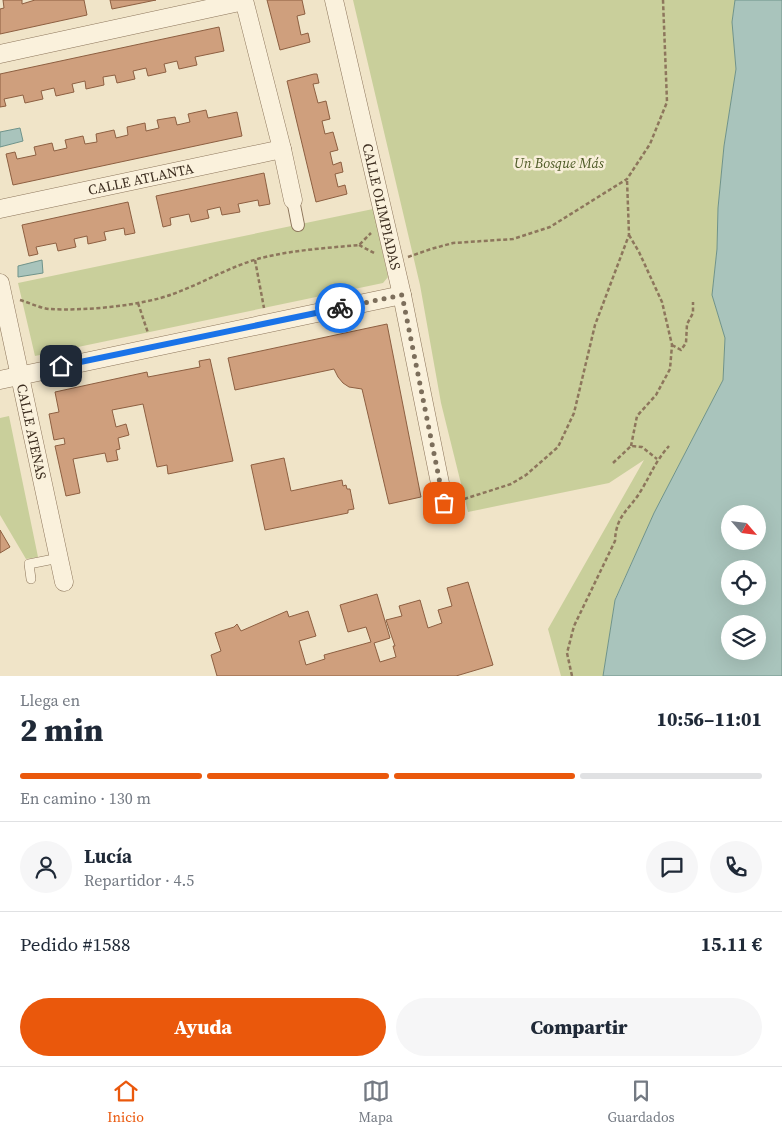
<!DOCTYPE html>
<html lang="es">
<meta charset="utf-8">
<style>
:root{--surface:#fff;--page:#f6f6f7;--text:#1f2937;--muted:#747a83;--line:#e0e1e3;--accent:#ea580c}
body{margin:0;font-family:"Source Serif 4",serif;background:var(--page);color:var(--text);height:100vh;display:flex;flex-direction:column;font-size:19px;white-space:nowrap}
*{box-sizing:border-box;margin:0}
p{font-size:16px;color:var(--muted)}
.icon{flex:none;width:28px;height:28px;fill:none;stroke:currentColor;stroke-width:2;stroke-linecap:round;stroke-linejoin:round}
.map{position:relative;height:676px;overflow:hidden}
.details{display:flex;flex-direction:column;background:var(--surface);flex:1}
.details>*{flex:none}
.needle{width:32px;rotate:118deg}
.fabs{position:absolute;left:721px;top:505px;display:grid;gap:10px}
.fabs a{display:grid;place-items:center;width:45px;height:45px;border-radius:50%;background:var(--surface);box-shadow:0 5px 20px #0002;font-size:25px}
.pin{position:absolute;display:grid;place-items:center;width:42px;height:42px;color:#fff;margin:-21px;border-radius:10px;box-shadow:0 2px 8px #0006}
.courier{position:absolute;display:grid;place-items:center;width:50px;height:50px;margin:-25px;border:4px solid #1a73e8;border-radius:50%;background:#fff;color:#222;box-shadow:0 1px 6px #0007}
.summary em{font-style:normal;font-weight:800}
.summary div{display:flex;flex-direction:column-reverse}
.summary{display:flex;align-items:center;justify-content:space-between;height:85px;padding:0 20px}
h1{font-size:32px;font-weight:800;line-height:38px}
.bar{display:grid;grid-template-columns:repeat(4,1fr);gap:8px 5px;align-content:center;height:60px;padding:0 20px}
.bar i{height:6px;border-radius:4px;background:var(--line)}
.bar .current{background:var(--accent)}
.bar p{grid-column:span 4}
.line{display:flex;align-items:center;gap:12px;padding:0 20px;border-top:1px solid var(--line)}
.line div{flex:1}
.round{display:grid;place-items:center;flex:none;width:52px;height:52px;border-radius:26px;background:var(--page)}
.button{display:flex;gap:10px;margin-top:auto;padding:10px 20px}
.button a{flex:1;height:58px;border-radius:30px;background:var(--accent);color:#fff;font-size:20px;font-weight:800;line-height:58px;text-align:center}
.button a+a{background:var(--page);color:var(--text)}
.menu{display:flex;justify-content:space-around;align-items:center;height:70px;border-top:1px solid var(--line);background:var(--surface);font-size:14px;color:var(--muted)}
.menu a{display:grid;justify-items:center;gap:2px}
.menu .current{color:var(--accent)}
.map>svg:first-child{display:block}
.green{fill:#c9cf9b}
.water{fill:#a9c4bc;stroke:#6f938a;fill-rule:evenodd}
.building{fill:#cf9f7d;stroke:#8d5f41}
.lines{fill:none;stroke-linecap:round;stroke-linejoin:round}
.service-casing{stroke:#8d765c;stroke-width:10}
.pedestrian-casing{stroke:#8d765c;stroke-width:14}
.minor-casing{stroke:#8d765c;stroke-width:19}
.path{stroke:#8d765c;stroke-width:2.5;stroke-dasharray:4 2.5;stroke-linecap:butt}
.service{stroke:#faf1dc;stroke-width:9}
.pedestrian{stroke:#faf1dc;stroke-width:12}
.minor{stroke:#faf1dc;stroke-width:18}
.done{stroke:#7c6e5b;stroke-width:5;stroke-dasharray:0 9}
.route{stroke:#1a73e8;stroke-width:6}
.labels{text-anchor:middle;stroke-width:5;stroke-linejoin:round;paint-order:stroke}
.park-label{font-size:14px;font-style:italic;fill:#4d5a26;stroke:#f7eed8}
.street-label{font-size:14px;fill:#3d2e20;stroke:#f7eed8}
</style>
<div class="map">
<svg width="782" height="676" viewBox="0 0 782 676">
<rect width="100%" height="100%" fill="#f0e4c8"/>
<path class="green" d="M353,0H735L732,22L736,69L724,146L718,208L717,249L712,295L725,338L723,380L654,513L615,599L603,676H561L548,629L644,460L609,483L468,512L441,403L420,285Z
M373,209L388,277L383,283L35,356L18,283Z
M9,416L38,557L26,559L0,515V418Z"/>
<path class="water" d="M735,0H782V676H603L615,600L654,513L723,380L725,338L712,295L717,249L718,208L724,146L736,69L732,22ZM730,514H758V541H730ZM730,569H758V596H730ZM730,624H758V651H730Z
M20,128L23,141L0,147V132Z
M42,260L43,273L18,277V266Z"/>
<path class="building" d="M3,0H22V4L35,0H84L87,15L0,34V9L4,8Z
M110,0H156L112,9Z
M267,0H302L305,14L297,16L301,35L308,33L310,42L280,50Z
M219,27L224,51L195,57L197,65L179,69L177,61L164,64L166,72L148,76L146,68L133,71L135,79L117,83L115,75L103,77L104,85L86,89L85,81L72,84L74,92L56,96L54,88L41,91L43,99L25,103L23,95L4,99L6,106L0,107V74Z
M314,74H317L319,83L313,84L318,103L326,101L330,119L322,121L325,134L333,132L338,150L330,152L333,165L341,162L343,172L335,174L338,187L345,185L347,194L316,202L287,81Z
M206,110L208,118L237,112L242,136L13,185L6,154L15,152L17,159L36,155L34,147L52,143L54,151L67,148L65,140L83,136L85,144L97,142L96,134L114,130L116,138L128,135L127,127L145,123L146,131L159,128L157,120L175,117L177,125L190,122L188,114Z
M264,173L270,204L259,206L258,200L238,204L240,212L222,215L220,207L207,210L209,218L191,222L189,214L170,218L171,225L163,227L156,196Z
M128,202L135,233L125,235L124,228L104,232L106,240L88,244L87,236L74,239L76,247L58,251L56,243L36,247L38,254L29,256L22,225Z
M387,324L421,497L389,504L362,389L349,387L343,383L338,377L334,369L235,390L228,358Z
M210,359L233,461L168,474L167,465L157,467L143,404L112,410L116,427L126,424L129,435L118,438L120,449L116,450L118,460L107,462L105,453L73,459L80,493L66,496L55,446L65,444L64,438L54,440L49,414L59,412L55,392L147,372L148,377L200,367L199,361Z
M284,458L291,491L342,480L343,486L346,485L347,489H350L354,509L348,510V513L265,530L251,465Z
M0,530L10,547L0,553Z
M468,582L493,665L456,676H217L211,655L221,651L215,633L234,627L237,624L241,631L287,611L289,617L308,611L316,636L299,641L306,665L325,659L324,655L371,642L366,627L348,632L340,605L377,594L390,638L374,643L380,662L396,657L393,646H395L386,620L402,616L399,606L420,600L428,628L442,623L438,610L452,606L447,588Z"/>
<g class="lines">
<g class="service-casing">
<path id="service" d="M31,579L29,564L59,558"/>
</g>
<g class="pedestrian-casing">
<path id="pedestrian" d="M293,200L298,225"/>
</g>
<g class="minor-casing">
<g id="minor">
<path d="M244,0L282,149L293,200"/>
<path id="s1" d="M334,0L402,295L444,503"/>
<path d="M0,54L244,1"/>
<path id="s2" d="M0,209L282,149"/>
<path id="s3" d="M0,283L64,582"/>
<path d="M0,380L402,295"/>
</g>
</g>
<path class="path" d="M629,235L639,252L662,302L672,345L670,369L656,395L637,416L631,446
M359,245L376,254
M408,257L431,249L453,243L513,239L550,227L627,179L650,144L667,102L663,0
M255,260L264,308
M20,300C30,303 40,308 49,309C84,311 141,306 173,294C203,283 231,266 261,258C293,250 327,248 359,245L371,233
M138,303L148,333
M672,345L681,350L686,343L687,324L693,313V302
M613,463L631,446L642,447L657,459
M458,501L511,484L526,475L558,447L574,413L595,325L629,235L627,179
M572,676L567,653L574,626L615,541C616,514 630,510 642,489C652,472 655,462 669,446"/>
<use href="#service" class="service"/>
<use href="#pedestrian" class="pedestrian"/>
<use href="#minor" class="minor"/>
</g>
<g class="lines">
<path class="done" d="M340,308L402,295L444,503"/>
<path class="route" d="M61,366L340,308"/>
</g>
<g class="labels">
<g class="park-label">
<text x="559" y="168">Un Bosque Más</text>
</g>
<g class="street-label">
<text dy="5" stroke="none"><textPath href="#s2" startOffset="144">CALLE ATLANTA</textPath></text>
<text dy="5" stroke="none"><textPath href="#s1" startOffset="212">CALLE OLIMPIADAS</textPath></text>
<text dy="5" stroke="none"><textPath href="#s3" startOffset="152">CALLE ATENAS</textPath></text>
</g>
</g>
</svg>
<div class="fabs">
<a><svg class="needle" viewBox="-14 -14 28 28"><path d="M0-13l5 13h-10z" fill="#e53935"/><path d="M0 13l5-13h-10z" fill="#747a83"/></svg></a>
<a><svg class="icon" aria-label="locate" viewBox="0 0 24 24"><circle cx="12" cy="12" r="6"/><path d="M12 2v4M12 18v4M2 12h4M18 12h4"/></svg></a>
<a><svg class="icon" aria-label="layers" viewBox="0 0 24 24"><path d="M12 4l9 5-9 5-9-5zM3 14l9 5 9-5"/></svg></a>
</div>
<div class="pin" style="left:444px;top:503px;background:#ea580c"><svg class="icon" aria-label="bag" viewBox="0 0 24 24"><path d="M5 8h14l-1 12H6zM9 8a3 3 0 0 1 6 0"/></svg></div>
<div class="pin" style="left:61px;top:366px;background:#1f2937"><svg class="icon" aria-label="home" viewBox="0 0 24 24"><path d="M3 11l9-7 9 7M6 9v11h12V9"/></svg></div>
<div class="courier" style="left:340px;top:308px"><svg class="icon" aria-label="bike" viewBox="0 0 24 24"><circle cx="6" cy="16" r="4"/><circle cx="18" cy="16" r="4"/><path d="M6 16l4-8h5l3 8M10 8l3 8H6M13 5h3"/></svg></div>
</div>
<section class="details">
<div class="summary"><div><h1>2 min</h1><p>Llega en</p></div><em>10:56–11:01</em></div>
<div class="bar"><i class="current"></i><i class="current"></i><i class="current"></i><i></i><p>En camino · 130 m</p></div>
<div class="line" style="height:90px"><a class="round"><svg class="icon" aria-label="person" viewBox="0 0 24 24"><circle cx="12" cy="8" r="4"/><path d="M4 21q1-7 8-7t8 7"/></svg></a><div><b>Lucía</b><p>Repartidor · 4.5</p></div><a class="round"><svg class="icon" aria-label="chat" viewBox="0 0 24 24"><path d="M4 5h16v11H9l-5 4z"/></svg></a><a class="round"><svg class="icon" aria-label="phone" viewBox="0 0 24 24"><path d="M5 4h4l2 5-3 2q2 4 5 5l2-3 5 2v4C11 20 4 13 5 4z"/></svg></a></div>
<div class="line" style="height:65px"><div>Pedido #1588</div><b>15.11 €</b></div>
<div class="button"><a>Ayuda</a><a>Compartir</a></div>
</section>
<nav class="menu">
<a class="current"><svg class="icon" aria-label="home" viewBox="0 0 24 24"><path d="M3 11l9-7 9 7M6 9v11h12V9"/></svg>Inicio</a>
<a><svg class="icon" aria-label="map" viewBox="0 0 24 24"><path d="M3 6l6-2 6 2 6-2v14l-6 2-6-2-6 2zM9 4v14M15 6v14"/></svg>Mapa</a>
<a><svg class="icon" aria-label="saved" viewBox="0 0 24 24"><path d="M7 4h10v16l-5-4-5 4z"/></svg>Guardados</a>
</nav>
